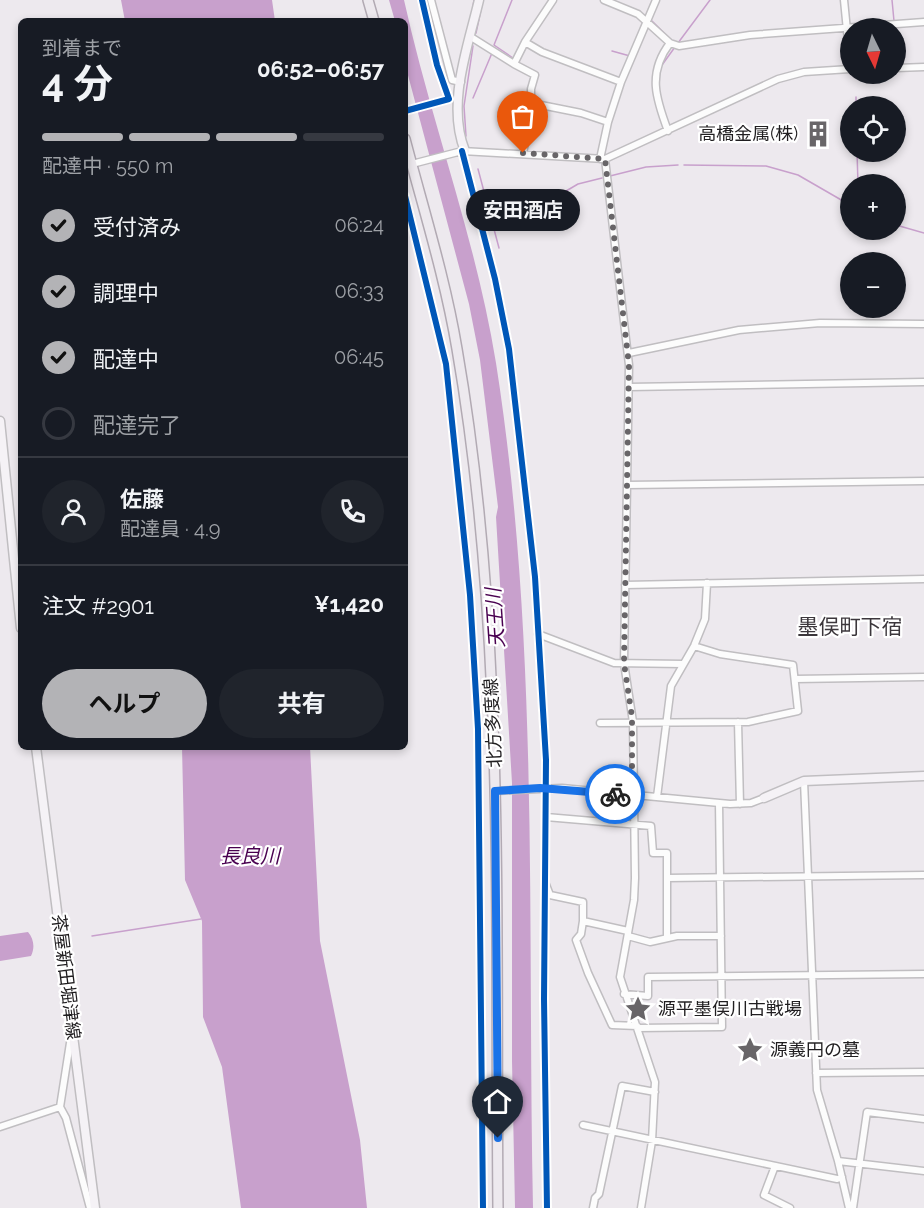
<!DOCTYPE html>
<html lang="ja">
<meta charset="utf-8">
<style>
:root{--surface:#171b24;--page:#20242c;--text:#f1f3f6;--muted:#9ea1a6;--line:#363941;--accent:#b3b3b6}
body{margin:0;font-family:Raleway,"Noto Sans JP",sans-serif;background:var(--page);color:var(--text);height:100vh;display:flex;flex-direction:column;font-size:22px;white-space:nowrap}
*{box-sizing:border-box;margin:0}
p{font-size:20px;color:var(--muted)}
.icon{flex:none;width:33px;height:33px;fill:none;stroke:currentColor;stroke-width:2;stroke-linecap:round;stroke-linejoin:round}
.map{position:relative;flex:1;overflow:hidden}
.panel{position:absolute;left:18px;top:18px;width:390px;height:732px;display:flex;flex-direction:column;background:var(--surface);border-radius:9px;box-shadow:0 3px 9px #0003}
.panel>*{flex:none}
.needle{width:39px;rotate:175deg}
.buttons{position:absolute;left:840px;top:18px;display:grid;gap:12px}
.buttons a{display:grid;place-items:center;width:66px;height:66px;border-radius:50%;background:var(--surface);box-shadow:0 3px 9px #0003;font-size:30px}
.pin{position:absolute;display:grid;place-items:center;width:51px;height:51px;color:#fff;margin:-62px -26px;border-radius:50% 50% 50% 0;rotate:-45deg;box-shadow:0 0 6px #0007}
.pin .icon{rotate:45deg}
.courier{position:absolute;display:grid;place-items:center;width:60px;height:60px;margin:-30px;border:4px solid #1a73e8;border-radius:50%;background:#fff;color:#222;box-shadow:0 2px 8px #0007}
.bubble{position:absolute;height:42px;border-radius:21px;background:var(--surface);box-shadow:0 3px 9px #0003;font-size:20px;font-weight:700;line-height:42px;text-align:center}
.head em{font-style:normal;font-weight:700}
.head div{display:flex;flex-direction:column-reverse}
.head{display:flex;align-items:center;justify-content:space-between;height:102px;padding:0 24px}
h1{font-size:39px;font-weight:700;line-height:45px}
.bar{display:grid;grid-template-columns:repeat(4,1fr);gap:9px 6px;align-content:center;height:72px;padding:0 24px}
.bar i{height:8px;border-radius:4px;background:var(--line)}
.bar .on{background:var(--accent)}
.bar p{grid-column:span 4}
.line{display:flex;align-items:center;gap:15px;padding:0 24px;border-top:2px solid var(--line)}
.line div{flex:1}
.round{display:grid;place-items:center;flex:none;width:63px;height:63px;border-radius:32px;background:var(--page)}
ol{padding:0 24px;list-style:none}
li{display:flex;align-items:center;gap:18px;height:66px}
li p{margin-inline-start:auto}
li .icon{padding:6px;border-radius:50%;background:var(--accent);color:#111;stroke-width:4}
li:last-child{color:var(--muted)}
li i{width:33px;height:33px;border:3px solid var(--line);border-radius:50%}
.action{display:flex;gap:12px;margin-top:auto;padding:12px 24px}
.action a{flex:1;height:69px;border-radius:36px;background:var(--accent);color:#111;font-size:24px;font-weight:700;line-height:69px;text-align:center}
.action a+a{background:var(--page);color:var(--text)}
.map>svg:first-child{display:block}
.water{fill:#c8a0cc}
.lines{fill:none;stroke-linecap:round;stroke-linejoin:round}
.stream{stroke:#c8a0cc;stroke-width:1.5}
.street-casing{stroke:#c0bec1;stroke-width:9}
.secondary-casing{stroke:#c0bec1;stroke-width:11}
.primary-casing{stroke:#b2aab3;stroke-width:12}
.street{stroke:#fcfcfc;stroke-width:6}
.secondary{stroke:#f5f2f6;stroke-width:8}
.primary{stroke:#ede9ee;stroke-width:9}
.cycleway-casing{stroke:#fff;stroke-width:10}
.cycleway{stroke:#0057b8;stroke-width:6}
.done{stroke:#686568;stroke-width:6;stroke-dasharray:0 10.8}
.route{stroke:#1a73e8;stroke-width:8}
.labels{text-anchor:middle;stroke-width:4.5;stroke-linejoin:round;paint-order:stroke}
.poi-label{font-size:18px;fill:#201e20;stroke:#fff;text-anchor:start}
.street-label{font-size:18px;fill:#201e20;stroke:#fff}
.water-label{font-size:20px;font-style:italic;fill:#490050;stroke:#fff}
.quarter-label{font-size:21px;fill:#3c373c;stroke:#fff}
</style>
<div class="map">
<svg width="924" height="1208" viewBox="0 0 924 1208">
<rect width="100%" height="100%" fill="#ede9ee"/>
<path class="water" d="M121,0H272L275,21H125Z
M389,0H404C431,122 476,239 496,363C540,643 527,926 533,1208H515L512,1061V783L496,517L498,507L480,360L469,304L405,64V21H395Z
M182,747H310L320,941L360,1140L367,1208H241L222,1067L203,1017L202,921L185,880Z
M28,932C34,939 35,948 31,956L0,961V936Z"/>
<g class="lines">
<path class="stream" d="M512,0L494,45L513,58
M473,6L474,0
M652,21L667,36
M887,22L894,21L892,0
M476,33L483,0
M678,43L710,0
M612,51L630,56
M662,65L675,47
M856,97V106
M473,98L492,53
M466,136L464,106L473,46
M857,152L858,184
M684,165L766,166L798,175L850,205
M478,169L499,248
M610,176L646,167L678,165
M486,197L527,191L561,194L578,184L602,178
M896,225L924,233
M92,936L201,919"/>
<g class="street-casing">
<path id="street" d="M431,0L452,80L461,82
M604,0L638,14L670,43L679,46L750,35L924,22
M844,0L850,61
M471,37L514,64L525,42L553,0
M525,42L542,52L621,82
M514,64L535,75L531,89V114L523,153
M896,68L924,67
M531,103L581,113L608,122
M668,131C656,99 647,73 670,43
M462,151L495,279L509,349L535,577L546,760L544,999L547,1208
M600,159L608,122L621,82L656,0
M605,159L629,365L624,663L633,722L635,878L634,900L620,977L655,1082L652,1141L641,1208
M412,164L462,151L605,159L778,79L804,72L850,69
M629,353L739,330L820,323L924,324
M629,387L924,382
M627,485L924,481
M625,585L924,579
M538,634L614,663L683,664
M795,679L924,677
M738,722L740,804
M600,723L748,722L798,711L793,665L720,654L694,646
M804,781L817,1090L838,1161
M495,791L562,788L730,804L751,803L764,798
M657,797L671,686L694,646L705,619L707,583
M546,817L651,826L653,853H667V936
M667,878L924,875
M545,882L550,895L583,902V921L628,931
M583,921L581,934L576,940L588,973L612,1025L637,1026
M628,936L650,942L677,936H721
M624,994L648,996V977L924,974
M638,1028L722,1027L719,803
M816,1073L924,1072
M60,1107L66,1118L90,1208
M583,1125L837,1179L842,1177
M0,1127L60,1107L70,1043L73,1037
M775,1166L764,1195L790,1208
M593,1208L595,1198L599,1194L622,1086L655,1092
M849,1208L838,1161L924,1171
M853,1208L867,1112L924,1119"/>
</g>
<g class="secondary-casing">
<path id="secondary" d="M465,151C446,104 468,47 479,0
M0,421L21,628
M36,747L95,1208
M764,798L804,781L924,776"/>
</g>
<g class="primary-casing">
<path id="primary" d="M368,0L374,21
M405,139C423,208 445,277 457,349C506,632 495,922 498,1208"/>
</g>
<use href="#street" class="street"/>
<use href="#secondary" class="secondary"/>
<use href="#primary" class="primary"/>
<g class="cycleway-casing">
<path id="cycleway" d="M405,111L449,99L437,65L422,0
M462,151L495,279L509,349L535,577L546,760L544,999L547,1208
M405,196L446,364L470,595L478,729L483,1208"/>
</g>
<use href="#cycleway" class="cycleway"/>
</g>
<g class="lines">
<path class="done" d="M523,153L605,159L629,365L624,663L632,717V795L615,794"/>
<path class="route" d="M498,1138L495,791L540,788L615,794"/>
</g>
<defs>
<g id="building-bare" transform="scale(2.07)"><path d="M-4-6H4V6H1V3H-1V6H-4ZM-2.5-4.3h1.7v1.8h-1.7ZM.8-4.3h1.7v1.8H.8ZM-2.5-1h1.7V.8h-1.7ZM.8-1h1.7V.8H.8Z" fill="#686568" stroke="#fff" stroke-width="2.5" paint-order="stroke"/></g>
<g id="sight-bare" transform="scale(2.07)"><path d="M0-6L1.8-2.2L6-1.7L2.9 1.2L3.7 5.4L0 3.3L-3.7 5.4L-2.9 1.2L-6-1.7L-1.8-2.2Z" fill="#686568" stroke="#fff" stroke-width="2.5" paint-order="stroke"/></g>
</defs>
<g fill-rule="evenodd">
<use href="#building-bare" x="818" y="134"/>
<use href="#sight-bare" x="638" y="1009"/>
<use href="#sight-bare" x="750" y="1050"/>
</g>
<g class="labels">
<g class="poi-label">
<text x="798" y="140" text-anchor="end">高橋金属(株)</text>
<text x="658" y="1015">源平墨俣川古戦場</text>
<text x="770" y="1056">源義円の墓</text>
</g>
<g class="street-label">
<text transform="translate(493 723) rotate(-93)" y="6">北方多度線</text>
<text transform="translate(66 977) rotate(83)" y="6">茶屋新田堀津線</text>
</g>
<g class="water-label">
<text transform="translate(495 618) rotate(-94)" y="7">天王川</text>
<text x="250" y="863">長良川</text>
</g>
<g class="quarter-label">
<text x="850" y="634">墨俣町下宿</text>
</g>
</g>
</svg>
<div class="buttons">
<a><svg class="needle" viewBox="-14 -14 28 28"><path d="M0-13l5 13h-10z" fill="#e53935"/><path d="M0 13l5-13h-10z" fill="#9ea1a6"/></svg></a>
<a><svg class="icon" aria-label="locate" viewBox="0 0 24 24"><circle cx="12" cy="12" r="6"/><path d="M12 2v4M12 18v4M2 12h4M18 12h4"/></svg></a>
<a>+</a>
<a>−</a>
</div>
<div class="pin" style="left:523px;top:153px;background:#ea580c"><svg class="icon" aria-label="bag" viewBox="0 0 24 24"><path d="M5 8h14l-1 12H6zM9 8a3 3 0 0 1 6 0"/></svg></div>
<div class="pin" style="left:498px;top:1138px;background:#1f2937"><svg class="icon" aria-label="home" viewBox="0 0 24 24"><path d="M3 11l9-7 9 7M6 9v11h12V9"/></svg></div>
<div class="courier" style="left:615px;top:794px"><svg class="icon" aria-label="bike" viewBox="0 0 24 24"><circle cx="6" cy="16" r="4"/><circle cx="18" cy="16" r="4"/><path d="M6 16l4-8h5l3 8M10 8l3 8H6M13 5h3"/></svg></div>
<div class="bubble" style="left:466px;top:189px;width:114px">安田酒店</div>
<section class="panel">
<div class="head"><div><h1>4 分</h1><p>到着まで</p></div><em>06:52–06:57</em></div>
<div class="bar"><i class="on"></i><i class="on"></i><i class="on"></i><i></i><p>配達中 · 550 m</p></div>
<ol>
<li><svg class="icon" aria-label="check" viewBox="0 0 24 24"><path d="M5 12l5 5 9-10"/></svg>受付済み<p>06:24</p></li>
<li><svg class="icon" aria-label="check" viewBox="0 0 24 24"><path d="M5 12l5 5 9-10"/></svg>調理中<p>06:33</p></li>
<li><svg class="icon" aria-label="check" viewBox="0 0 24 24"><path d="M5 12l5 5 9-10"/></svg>配達中<p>06:45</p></li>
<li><i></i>配達完了</li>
</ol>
<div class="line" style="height:108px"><a class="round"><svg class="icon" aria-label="person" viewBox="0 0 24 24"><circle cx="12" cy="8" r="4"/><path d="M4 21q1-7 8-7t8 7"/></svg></a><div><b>佐藤</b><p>配達員 · 4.9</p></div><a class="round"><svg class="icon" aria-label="phone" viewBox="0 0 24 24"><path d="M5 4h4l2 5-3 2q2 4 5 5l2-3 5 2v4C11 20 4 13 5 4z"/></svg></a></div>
<div class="line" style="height:78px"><div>注文 #2901</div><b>¥1,420</b></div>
<div class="action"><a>ヘルプ</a><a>共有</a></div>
</section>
</div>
